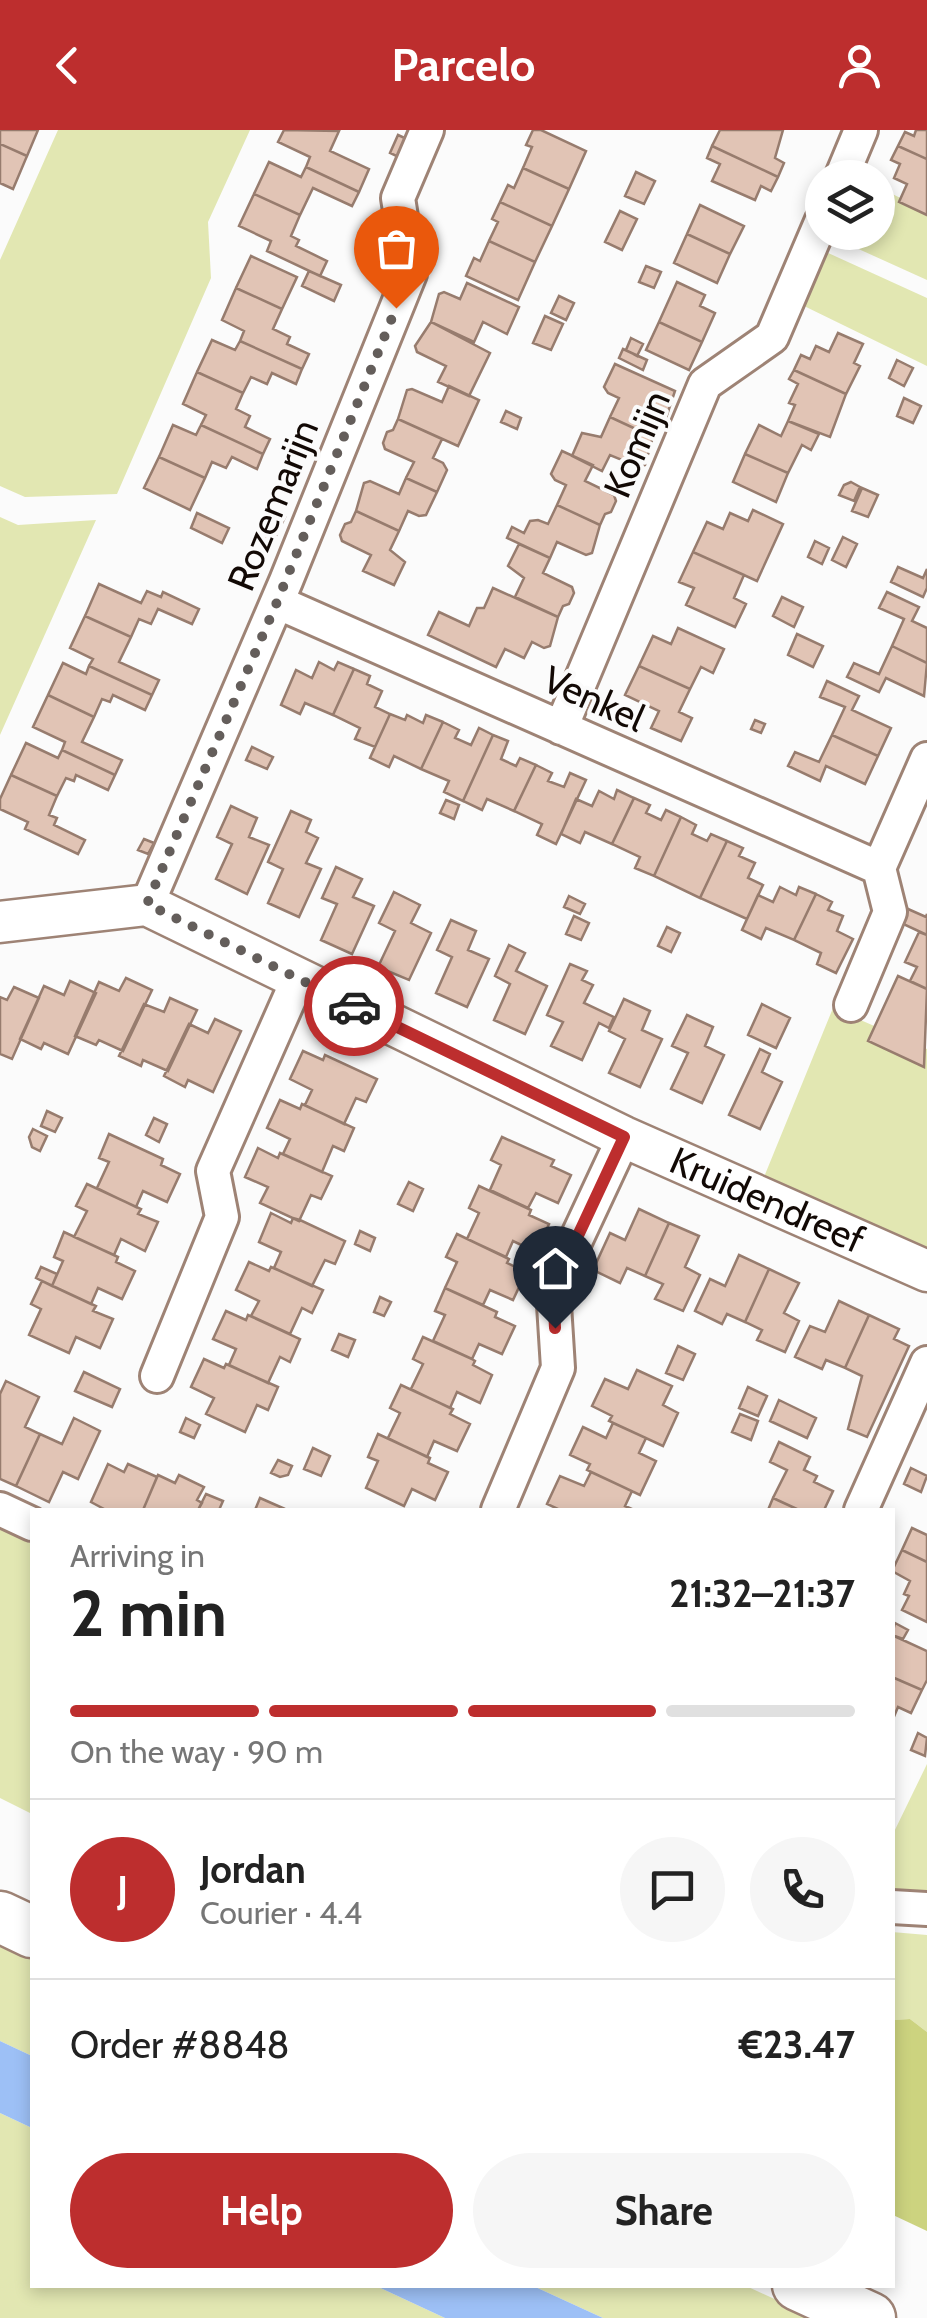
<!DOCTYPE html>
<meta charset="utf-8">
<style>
:root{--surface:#fff;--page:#f6f6f6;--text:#222;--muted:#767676;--line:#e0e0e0;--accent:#bd2e2e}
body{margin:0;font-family:Cabin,sans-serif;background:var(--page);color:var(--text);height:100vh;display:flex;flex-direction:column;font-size:38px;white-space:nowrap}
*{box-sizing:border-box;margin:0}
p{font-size:32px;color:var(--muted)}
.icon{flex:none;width:55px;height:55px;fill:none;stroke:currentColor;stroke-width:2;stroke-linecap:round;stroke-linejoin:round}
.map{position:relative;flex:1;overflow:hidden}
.side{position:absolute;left:30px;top:1378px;width:865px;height:780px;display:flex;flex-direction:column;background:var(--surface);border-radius:0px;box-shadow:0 5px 15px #0003}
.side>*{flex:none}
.controls{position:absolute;left:805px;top:30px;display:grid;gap:20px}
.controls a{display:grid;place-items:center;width:90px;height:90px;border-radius:50%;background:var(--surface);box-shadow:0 5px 15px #0003;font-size:50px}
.pin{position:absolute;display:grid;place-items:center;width:85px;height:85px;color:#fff;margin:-102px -42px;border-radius:50% 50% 50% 0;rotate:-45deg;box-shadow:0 0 10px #0007}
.pin .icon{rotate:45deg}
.courier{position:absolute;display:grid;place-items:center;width:100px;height:100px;margin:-50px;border:8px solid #bd2e2e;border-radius:50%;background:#fff;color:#222;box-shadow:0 2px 12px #0007}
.overview em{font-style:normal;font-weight:700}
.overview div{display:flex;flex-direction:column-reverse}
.overview{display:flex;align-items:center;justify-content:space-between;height:170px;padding:0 40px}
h1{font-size:65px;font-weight:700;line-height:75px}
.bar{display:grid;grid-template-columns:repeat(4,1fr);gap:15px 10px;align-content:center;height:120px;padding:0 40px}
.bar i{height:12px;border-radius:8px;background:var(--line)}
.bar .current{background:var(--accent)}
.bar p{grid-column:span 4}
.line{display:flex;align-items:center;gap:25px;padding:0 40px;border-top:2px solid var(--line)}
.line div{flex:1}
.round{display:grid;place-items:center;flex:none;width:105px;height:105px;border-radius:52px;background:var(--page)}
.button{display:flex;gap:20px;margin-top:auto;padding:20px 40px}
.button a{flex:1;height:115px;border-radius:60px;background:var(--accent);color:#fff;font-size:40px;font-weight:700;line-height:115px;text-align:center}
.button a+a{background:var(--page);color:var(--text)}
header{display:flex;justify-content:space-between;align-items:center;height:130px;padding:0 40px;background:var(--accent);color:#fff;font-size:45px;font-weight:700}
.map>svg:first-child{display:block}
.green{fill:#e2e7b2}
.forest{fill:#ccd37f}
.water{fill:#9dc0f6}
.building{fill:#e1c4b5;stroke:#977c6e;stroke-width:2.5}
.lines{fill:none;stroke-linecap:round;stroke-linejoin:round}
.minor-casing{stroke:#9e8375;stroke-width:38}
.tertiary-casing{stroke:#9e8375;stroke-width:45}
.primary-casing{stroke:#9e8375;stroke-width:55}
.minor{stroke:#fff;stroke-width:32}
.tertiary{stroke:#fff;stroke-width:40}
.primary{stroke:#fff;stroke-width:50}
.done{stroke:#645e5b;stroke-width:10;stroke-dasharray:0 18}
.route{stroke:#bd2e2e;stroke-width:12}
.labels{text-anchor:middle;stroke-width:8;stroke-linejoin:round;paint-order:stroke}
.street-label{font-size:38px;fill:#120905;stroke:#fbfbfb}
</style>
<header><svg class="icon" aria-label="back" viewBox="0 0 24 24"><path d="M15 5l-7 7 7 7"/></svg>Parcelo<svg class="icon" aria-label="person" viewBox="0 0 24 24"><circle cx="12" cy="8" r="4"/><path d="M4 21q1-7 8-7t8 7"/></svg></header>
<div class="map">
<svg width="927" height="2188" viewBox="0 0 927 2188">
<rect width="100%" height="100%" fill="#fbfbfb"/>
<path class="green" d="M58,0H250L208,92L211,148L117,364L25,367L0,356V130Z
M878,57L927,81V150L832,107L834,103L878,102Z
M826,122L927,168V236L802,175Z
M0,387L18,395L96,390L0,605Z
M833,878L927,919V1122L764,1047Z
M0,1398L32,1414V1684L0,1668Z
M927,1634V1774L893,1771L892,1706Z
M892,1802L927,1805V1902L910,1889L893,1890Z
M0,1812L32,1827V1926L0,1911Z
M0,1983L32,1998V2155H374L445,2188H0Z
M531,2155H744L816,2188H603Z"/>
<path class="forest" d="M910,1889L927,1902V2101L893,2085V1890Z"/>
<path class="water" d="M0,1911L32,1926V1998L0,1983Z
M374,2155H531L603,2188H445Z"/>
<path class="building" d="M0,0H38L27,26L0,14Z
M284,0L339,1L330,21L369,39L359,62L306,37L310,27L278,12Z
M533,0H541L586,21L569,59L523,38L532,17L526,15Z
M720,0H783L775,28L784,33L778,47L712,16Z
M916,0H927V29L898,16L905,2L914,6Z
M398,5L416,13L407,31L390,23Z
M0,14L27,26L13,59L0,53Z
M712,16L778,47L771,61L761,56L755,70L712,51L720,34L707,28Z
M898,16L927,29V85L899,72L907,54L894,48L900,34L891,30Z
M269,32L301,47L306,37L359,62L352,76L313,58L300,85L254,64Z
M523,38L569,59L552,96L500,72L508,55L514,58Z
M636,42L655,51L644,74L625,66Z
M254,64L300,85L291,106L299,110L296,116L327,131L320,146L267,121L271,111L239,96Z
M500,72L552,96L535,132L489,111L498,92L492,89Z
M700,75L744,96L730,124L687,104Z
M620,81L637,89L622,120L605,112Z
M687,104L730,124L717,153L674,133Z
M489,111L535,132L518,170L466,146L474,128L480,131Z
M251,126L297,147L282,179L236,158Z
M646,136L661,142L654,158L639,152Z
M309,141L341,155L334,171L302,156Z
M677,152L705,165L700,176L715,183L702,212L659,192Z
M467,153L519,177L507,204L483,192L474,212L431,192L439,164L444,162L460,169Z
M236,158L282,179L273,199L290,207L287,214L309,224L302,239L240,211L244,201L222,190Z
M559,166L574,173L566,190L551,183Z
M545,186L563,194L551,220L533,213Z
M431,192L490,223L469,266L438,252L446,236L417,222L415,216Z
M659,192L702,212L689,240L646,220Z
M838,203L863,214L854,233L860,236L846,264L794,240L801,225L810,229L816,216L829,222Z
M631,208L643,214L637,226L626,220Z
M212,210L235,220L240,211L302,239L296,254L272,243L267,254L251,247L243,263L197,242Z
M623,219L647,230L643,240L619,228Z
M897,230L913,238L904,256L889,248Z
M615,234L675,261L664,294L658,297L653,307L610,287L619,268L608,263L604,257Z
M794,240L846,264L830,307L788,291L795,275L789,273L798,254L789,249Z
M197,242L243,263L236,279L250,286L245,297L270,309L263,324L201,295L206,285L183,274Z
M449,256L479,270L458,316L398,289L407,260L412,259L442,272Z
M904,268L921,276L913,293L897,286Z
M506,281L521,288L517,299L501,292Z
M610,287L653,307L645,335L639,337L610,325L602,341L572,326L582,303L601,307Z
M398,289L442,309L433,328L443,333L447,340L437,362L406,348L414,332L385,319L383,313L387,302L393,300Z
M788,291L819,304L811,320L802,315L788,343L745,324L759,295L781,306Z
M173,295L196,305L201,295L263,324L257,339L232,327L226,338L212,332L205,348L159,327Z
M562,321L593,335L585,351L614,365L616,371L611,382L605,384L600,395L557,375L566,355L555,350L551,344Z
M745,324L788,343L776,372L733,352Z
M159,327L205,348L190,380L144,358Z
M406,348L437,362L426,385L419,386L408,381L399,401L356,381L364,353L370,351L399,364Z
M851,352L860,357L854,371L839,365L844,355Z
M862,358L878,365L868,387L852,381Z
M557,375L600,395L592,423L586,425L557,412L550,428L507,408L512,397L524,403L530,391L538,390L548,394Z
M268,379L285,387L271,416L255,408Z
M753,380L783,394L757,451L693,422L707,392L723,399L730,383L748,391Z
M356,381L399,401L390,420L405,432L394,455L363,441L371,425L342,411L340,405L345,394L351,392Z
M197,383L229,398L222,413L191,398Z
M843,407L857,414L846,437L832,430Z
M815,411L829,418L822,434L808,427Z
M519,414L550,428L543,443L572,457L574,463L569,474L563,476L558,487L515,467L524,448L508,436Z
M693,422L744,445L734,468L746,474L735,497L686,475L694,458L679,452Z
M898,437L923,448L927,439V458L923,467L891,452Z
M99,454L141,473L147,461L161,467L163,462L199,479L192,494L158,479L151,494L139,489L131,507L85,486Z
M493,458L558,487L550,516L544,518L532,512L524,528L505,519L496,537L428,505L439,482L469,496L477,478H484Z
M887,462L919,477L912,491L927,498V533L892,516L904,489L879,478Z
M782,467L803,477L794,497L773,486Z
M85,486L131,507L119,532L159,550L152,565L89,536L93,529L70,518Z
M678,498L724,519L713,543L701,537L690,559L639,536L653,506L671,514Z
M797,504L823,516L813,537L788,525Z
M892,516L927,533L924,566L886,548L879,562L847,547L854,533L879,544Z
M319,532L334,540L338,532L354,539L333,585L305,573L300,584L281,575L296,540L312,548Z
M63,533L86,544L89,536L152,565L145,580L113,565L110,572L102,569L94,587L48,565Z
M639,536L690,559L679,582L692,588L681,611L651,598L659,581L625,565Z
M354,539L370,546L367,554L382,561L375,577L390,584L375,617L355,609L360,598L333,585Z
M827,551L859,566L852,580L891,598L878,626L832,605L845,577L820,567Z
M48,565L94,587L82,612L122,630L115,645L62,620L65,612L33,597Z
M390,584L405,590L407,585L423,593L426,585L443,592L421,639L394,626L389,637L370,628Z
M755,590L765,594L761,603L751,599Z
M443,592L459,600L455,608L471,615L479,598L493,605L463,671L444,662L449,651L421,639Z
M493,605L508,611L501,629L516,636L520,628L536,635L514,681L487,669L482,680L463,671Z
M832,605L878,626L865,654L826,636L820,651L788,636L795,622L819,632Z
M26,613L58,628L62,620L115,645L108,660L76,645L74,651L66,648L57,666L11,645Z
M252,617L273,627L267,639L246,630Z
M536,635L552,643L548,651L564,657L570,643L586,650L556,714L537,705L542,694L514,681Z
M11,645L57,666L49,685L57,688L54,695L85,710L78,724L25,699L28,692L0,679V669Z
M617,660L634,668L612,714L585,702L580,713L561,704L576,669L592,676L599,661L614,669Z
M634,668L650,675L646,683L661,690L666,680L681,687L654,746L635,738L640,727L612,714Z
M446,670L459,675L454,689L440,683Z
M231,676L257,688L249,707L269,715L247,764L216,749L232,714L217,707Z
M291,681L311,690L306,702L318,708L306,733L321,739L299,787L268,773L283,739L268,732Z
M681,687L696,695L692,704L707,711L711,704L727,711L700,768L654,746Z
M144,709L154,713L148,724L138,720Z
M727,711L743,718L739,726L755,733L748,748L763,755L747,789L700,768Z
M336,737L362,749L353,767L374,776L352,824L321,810L337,774L322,768Z
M780,757L796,765L799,757L816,764L794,810L766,798L761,809L742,800L758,765L773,772Z
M394,762L420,775L411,793L431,803L409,850L378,837L395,801L379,793Z
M816,764L832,772L828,780L843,786L837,801L853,809L836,843L817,834L821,823L794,810Z
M569,766L585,774L580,784L564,777Z
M908,779L926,787L927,784V805L901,793Z
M574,786L589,793L581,810L566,804Z
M451,790L476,801L468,820L489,829L467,877L436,863L452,827L437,820Z
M667,797L680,803L671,822L658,816Z
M919,802L927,805V859L910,851L917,837L905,832Z
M509,815L525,823L516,841L547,856L525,904L494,890L510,854L495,846Z
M570,834L587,841L582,850L593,855L584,873L614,887L609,898L599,893L582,930L551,916L563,892L547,885Z
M898,846L927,859L924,937L868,911Z
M126,848L152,860L123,921L99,910L96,915L75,906L99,852L119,861Z
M70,851L96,863L68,924L44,913L41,919L20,909L44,856L64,865Z
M14,857L39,868L12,929L0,924V867L7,870Z
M170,868L197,880L168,941L143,930L141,936L119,926L144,874L164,882Z
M624,869L650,881L642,900L662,909L640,957L609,943L625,909L609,901Z
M762,874L790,888L776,918L748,905Z
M687,885L713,897L705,916L724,925L702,973L671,959L688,923L672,916Z
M215,889L241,901L213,962L188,950L185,957L164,946L189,894L208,903Z
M760,919L770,924L762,942L782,952L760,999L729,985Z
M303,921L323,930L325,925L377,949L366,972L356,968L344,994L305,975L312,960L290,949Z
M280,970L300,979L302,974L354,998L344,1021L333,1016L322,1042L283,1024L290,1009L267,998Z
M47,981L62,988L55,1002L41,996Z
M154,988L167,994L159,1012L146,1005Z
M33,999L47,1006L40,1021L32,1017L29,1007Z
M109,1004L163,1029L161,1035L180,1044L167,1072L143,1061L136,1077L97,1058L109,1032L99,1028Z
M502,1007L554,1030L551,1036L571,1045L558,1073L536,1063L528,1078L490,1060L501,1035L491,1030Z
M258,1018L278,1028L280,1023L332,1046L321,1069L311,1065L299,1091L260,1073L268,1057L245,1047Z
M409,1052L423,1059L413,1081L398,1074Z
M87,1054L141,1079L138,1084L158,1092L145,1121L121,1109L114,1125L74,1107L87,1081L76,1076Z
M479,1056L531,1080L529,1085L549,1094L536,1122L513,1111L506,1127L467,1109L479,1083L469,1078Z
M639,1079L669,1093L645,1146L627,1138L620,1153L593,1140L610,1103L625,1110Z
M271,1083L291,1093L293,1088L300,1090L345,1111L335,1134L325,1130L312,1156L274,1138L281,1122L259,1112Z
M669,1093L699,1106L685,1137L700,1145L683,1181L655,1169L663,1154L645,1146Z
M360,1101L375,1108L370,1121L355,1114Z
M64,1102L118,1127L116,1132L135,1141L122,1169L98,1158L91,1174L52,1156L63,1131L54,1127Z
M457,1104L509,1129L507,1133L526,1142L513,1170L490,1160L483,1175L445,1158L457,1132L446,1127Z
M739,1125L769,1139L745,1192L727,1184L722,1194L695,1181L710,1149L725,1156Z
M249,1132L269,1141L271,1137L323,1160L312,1183L302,1178L290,1204L251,1186L259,1171L236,1160Z
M41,1137L57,1144L52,1156L36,1148Z
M769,1139L799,1153L784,1183L799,1191L785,1222L757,1210L762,1200L745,1192Z
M42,1151L96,1176L93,1181L113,1189L100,1218L76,1207L69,1223L29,1205L41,1179L31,1174Z
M445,1158L497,1182L495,1187L515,1196L502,1224L479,1214L472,1229L433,1211L445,1185L435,1181Z
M380,1167L391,1172L384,1186L374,1182Z
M839,1171L869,1185L845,1238L826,1230L822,1239L795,1227L810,1196L825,1202Z
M226,1181L246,1190L248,1185L300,1209L290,1232L280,1227L268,1253L229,1235L236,1219L213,1209Z
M869,1185L899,1199L894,1209L909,1216L867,1307L848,1299L862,1246L845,1238Z
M339,1204L355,1210L348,1227L332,1220Z
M423,1207L472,1229L475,1231L473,1235L492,1245L480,1273L457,1262L450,1278L411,1259L423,1234L413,1229Z
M678,1216L695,1224L683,1250L666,1243Z
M204,1229L224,1238L226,1234L278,1257L268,1280L257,1275L245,1302L206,1284L214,1268L191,1257Z
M637,1240L672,1256L663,1275L678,1283L663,1316L609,1291L612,1286L592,1276L605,1249L628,1259Z
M84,1242L120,1259L112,1277L75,1261Z
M6,1251L39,1267L25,1297L40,1304L16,1356L0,1349V1264Z
M401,1255L453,1279L450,1284L470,1294L457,1321L434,1311L427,1327L388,1308L400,1283L390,1278Z
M748,1257L767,1266L758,1286L739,1278Z
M779,1270L816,1288L807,1308L770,1291Z
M740,1284L758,1291L751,1310L732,1302Z
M74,1288L100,1301L78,1349L63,1342L49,1372L16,1356L40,1304L62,1314Z
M186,1288L200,1295L194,1308L180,1302Z
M613,1293L646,1308L639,1323L656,1331L640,1365L587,1340L590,1334L570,1325L583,1297L606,1308Z
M378,1304L430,1328L428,1333L448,1342L435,1370L412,1359L404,1376L366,1358L378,1331L368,1327Z
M779,1312L810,1327L804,1340L817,1346L814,1352L833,1361L824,1380H799L773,1368L787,1340L770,1332Z
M313,1318L330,1326L321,1346L304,1339Z
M278,1330L292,1336L288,1345L280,1347L271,1343Z
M108,1334L124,1342L128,1334L157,1347L143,1380H106L91,1372Z
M911,1338L927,1346L921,1362L904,1354Z
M591,1342L632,1361L625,1376L634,1380H560L547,1374L560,1346L584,1356Z
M158,1345L175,1353L179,1345L204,1357L197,1370L202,1373L198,1380H143Z
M206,1364L223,1371L219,1380H198Z
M260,1368L285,1379L255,1380Z
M773,1368L799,1380H768Z
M912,1398L927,1405V1432L902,1420Z
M902,1420L927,1432V1492L902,1480L909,1466L904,1464L910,1451L892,1441Z
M895,1493L908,1500L903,1509L892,1505Z
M892,1505L927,1521V1550L922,1560L892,1547Z
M892,1547L922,1560L911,1583L898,1577L893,1589Z
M918,1603L927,1608L925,1626L911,1620Z"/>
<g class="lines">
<g class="minor-casing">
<path id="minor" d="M841,48L861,0
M277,472L879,738L927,629
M561,598L705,254L772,207L822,90
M147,775L286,451L410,144L398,68L427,0
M851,875L890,782L879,738
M157,1246L222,1087L213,1041L298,849
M0,1379L32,1394
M498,1380L558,1238L553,1159L624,1007
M861,1380L927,1233
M892,1777L927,1779"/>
</g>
<g class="tertiary-casing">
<g id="tertiary">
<path id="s1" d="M0,792L147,775L624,1007L927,1141"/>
</g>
</g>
<g class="primary-casing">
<path id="primary" d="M0,1787L32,1802
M798,2155L870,2188"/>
</g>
<use href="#minor" class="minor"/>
<use href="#tertiary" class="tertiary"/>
<use href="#primary" class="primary"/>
</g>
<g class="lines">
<path class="done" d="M354,876L147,774L277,472L396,178"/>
<path class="route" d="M354,876L624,1007L553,1159L555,1198"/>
</g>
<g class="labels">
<g class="street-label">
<text transform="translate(637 314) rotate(-67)" y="13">Komijn</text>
<text transform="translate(273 375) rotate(-68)" y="13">Rozemarijn</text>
<text transform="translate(594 569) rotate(24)" y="13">Venkel</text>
<text dy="13" stroke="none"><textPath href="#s1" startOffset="835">Kruidendreef</textPath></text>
</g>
</g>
</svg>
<div class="controls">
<a><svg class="icon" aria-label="layers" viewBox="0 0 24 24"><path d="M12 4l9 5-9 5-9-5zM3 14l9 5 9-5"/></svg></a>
</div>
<div class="pin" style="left:396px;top:178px;background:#ea580c"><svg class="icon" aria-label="bag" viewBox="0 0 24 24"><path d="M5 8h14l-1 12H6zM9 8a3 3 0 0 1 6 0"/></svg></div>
<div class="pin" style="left:555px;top:1198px;background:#1f2937"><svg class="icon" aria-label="home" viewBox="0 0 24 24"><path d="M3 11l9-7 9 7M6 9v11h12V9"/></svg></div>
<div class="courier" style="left:354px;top:876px"><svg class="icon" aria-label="car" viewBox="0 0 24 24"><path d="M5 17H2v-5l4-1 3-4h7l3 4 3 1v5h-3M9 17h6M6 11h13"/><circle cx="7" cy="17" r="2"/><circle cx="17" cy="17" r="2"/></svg></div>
<section class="side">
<div class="overview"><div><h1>2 min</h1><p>Arriving in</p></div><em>21:32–21:37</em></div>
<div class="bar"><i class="current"></i><i class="current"></i><i class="current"></i><i></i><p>On the way · 90 m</p></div>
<div class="line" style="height:180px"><b class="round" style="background:var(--accent);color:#fff">J</b><div><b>Jordan</b><p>Courier · 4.4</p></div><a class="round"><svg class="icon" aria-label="chat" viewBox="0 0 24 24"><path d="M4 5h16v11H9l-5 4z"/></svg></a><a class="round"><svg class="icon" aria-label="phone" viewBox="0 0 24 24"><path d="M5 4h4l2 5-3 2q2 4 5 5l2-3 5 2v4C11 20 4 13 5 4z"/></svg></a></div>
<div class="line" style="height:130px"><div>Order #8848</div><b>€23.47</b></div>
<div class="button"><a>Help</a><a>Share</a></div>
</section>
</div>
